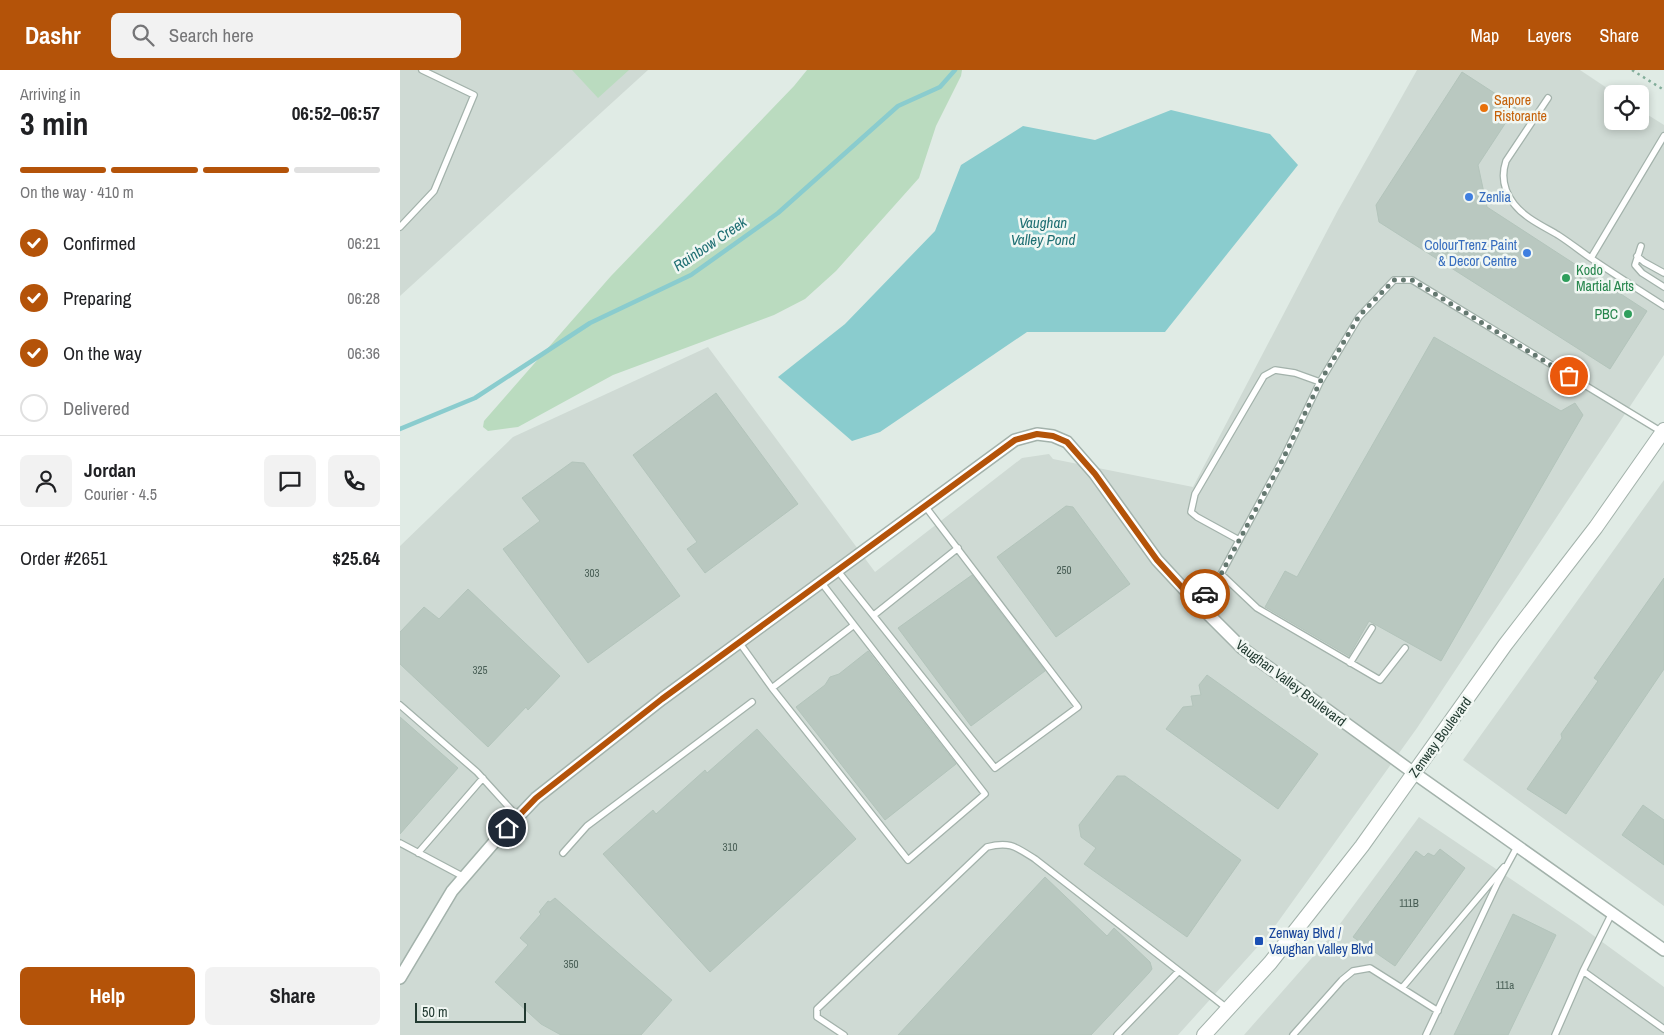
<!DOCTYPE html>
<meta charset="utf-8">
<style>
:root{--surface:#fff;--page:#f2f2f2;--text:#202124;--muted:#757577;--line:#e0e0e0;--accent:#b45309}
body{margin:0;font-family:"Archivo Narrow",sans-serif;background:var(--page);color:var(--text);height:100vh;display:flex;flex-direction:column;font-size:19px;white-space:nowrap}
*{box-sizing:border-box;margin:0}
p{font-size:16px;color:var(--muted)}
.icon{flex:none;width:28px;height:28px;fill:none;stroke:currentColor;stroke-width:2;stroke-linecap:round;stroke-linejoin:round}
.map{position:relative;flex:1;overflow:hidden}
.details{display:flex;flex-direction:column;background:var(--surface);width:400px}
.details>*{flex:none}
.buttons{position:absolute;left:1204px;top:15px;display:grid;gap:10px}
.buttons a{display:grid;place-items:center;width:45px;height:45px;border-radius:8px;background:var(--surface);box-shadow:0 2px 8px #0003;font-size:25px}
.scale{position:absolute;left:15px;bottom:12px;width:111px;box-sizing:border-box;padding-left:5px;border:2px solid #223a31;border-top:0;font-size:14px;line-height:18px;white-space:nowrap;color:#223a31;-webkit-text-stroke:4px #f1f7f3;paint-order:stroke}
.pin{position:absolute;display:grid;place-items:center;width:42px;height:42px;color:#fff;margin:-21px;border:2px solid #fff;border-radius:50%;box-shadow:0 1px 5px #0007}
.courier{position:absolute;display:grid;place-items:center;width:50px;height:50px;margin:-25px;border:4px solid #b45309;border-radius:50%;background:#fff;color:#222;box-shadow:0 1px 6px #0007}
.headline em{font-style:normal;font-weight:700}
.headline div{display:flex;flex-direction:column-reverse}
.headline{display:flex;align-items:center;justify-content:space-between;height:85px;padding:0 20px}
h1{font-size:32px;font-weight:700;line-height:38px}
.bar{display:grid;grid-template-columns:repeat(4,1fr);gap:8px 5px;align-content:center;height:60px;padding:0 20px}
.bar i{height:6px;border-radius:4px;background:var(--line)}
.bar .current{background:var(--accent)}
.bar p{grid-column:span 4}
.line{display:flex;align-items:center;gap:12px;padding:0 20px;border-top:1px solid var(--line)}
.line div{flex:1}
.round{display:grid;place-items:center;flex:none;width:52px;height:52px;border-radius:8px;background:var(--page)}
ol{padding:0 20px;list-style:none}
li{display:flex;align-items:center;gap:15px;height:55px}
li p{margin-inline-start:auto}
li .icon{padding:5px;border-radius:50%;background:var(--accent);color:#fff;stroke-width:4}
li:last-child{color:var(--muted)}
li i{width:28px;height:28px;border:2px solid var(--line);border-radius:50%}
.primary-button{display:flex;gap:10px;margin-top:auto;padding:10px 20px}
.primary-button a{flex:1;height:58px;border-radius:8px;background:var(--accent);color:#fff;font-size:20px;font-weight:700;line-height:58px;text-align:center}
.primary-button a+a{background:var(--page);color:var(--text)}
header{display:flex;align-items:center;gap:30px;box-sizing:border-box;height:70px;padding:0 25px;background:var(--accent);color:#fff}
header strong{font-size:24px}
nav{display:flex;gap:28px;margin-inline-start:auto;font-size:18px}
.search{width:350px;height:45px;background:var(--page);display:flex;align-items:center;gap:12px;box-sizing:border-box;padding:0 18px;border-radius:8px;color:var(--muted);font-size:19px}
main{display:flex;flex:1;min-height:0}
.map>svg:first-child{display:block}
.built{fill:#cfdad4}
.green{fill:#badbbf}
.water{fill:#8accce}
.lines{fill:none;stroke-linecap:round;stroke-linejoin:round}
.stream{stroke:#8accce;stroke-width:4.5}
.building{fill:#b9c8c0;stroke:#b3c4bb}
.service-casing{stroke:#a3b2ab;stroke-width:8}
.minor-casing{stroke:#a3b2ab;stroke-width:14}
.tertiary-casing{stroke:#a3b2ab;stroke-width:16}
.path{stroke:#82ad9a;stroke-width:2.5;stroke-dasharray:2.5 4;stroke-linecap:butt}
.service{stroke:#fff;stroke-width:5.5}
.minor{stroke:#fff;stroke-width:11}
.tertiary{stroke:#fff;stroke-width:14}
.done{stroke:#647870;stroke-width:5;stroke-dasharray:0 9}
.route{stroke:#b45309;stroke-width:6}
.food-dot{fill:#e8710a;stroke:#f1f7f3;stroke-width:2}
.shop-dot{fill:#3f7fe0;stroke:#f1f7f3;stroke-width:2}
.leisure-dot{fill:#2e9e5b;stroke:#f1f7f3;stroke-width:2}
.transit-dot{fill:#1a4fb4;stroke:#f1f7f3;stroke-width:2}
.labels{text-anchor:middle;stroke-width:5;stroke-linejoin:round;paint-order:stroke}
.number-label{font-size:11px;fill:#485e55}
.food-label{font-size:14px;fill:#c56008;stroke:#f1f7f3;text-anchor:start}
.shop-label{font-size:14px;fill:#366cbe;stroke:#f1f7f3;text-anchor:start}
.leisure-label{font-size:14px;fill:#27864d;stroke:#f1f7f3;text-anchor:start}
.street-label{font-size:14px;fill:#223a31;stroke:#f1f7f3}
.transit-label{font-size:14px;fill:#164399;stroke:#f1f7f3;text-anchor:start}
.water-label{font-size:15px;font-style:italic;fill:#1f6f73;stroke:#f1f7f3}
</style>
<header>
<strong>Dashr</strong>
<div class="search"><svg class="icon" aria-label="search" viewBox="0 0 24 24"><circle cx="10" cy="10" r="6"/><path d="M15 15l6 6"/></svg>Search here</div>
<nav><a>Map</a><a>Layers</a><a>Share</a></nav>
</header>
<main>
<section class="details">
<div class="headline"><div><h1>3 min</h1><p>Arriving in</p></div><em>06:52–06:57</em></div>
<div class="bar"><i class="current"></i><i class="current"></i><i class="current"></i><i></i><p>On the way · 410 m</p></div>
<ol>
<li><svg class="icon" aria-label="check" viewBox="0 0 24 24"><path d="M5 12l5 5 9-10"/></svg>Confirmed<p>06:21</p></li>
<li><svg class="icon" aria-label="check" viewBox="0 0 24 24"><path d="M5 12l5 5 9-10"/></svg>Preparing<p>06:28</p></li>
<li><svg class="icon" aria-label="check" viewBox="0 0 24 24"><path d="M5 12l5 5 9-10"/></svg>On the way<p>06:36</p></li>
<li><i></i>Delivered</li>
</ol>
<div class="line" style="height:90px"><a class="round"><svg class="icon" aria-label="person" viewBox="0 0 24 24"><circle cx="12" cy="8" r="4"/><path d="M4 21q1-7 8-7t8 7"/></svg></a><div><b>Jordan</b><p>Courier · 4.5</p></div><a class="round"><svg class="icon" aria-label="chat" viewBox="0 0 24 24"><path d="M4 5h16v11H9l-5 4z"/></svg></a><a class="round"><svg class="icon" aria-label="phone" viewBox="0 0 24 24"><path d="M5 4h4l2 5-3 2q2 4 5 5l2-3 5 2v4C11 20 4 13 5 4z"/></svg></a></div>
<div class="line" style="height:65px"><div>Order #2651</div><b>$25.64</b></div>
<div class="primary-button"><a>Help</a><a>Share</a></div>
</section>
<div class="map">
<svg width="1264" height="965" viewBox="0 0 1264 965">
<rect width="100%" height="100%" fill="#e0ebe5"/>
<path class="built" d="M0,0H248L0,226Z
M1017,0H1180L1216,24H1212V51H1240V40L1264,55V285L1017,658L870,863L778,965H0V476L113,367L308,277L475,502L622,388L649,384L653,389L793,417L938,140Z
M1264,410V836L1063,690Z
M1019,747L1179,855L1264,917V965H844L931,866Z"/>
<path class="green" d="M172,0H229L198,28Z
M407,0H562L561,6L536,56L519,108L436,201L405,229L374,245L213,305L118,357L88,361L83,357L84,351L211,206L394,16Z"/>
<path class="water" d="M771,40L870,64L898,95L765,262H627L480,362L452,371L378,307L445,254L535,161L561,95L623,56L695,70Z"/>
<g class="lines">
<path class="stream" d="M0,359L75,328L190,253L291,205L378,143L498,36L540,17L555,0"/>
</g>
<path class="building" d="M1062,2L1116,37L1078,95L1087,137L1247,241L1210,299L979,152L976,135Z
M1034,267L1161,341L1175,333L1183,345L1041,591L969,551L949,586L865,537L885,501L897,507Z
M316,323L398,434L305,503L287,479L297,472L233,385Z
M172,392L184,393L280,526L188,593L103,479L140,451L122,428Z
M666,436L673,437L730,514L656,567L597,487Z
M572,505L645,601L571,656L498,558Z
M1264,508V599L1166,744L1127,719L1162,668L1161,664L1198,611L1194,608Z
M68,519L160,606L128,640L126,637L88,677L0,594V562L24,537L39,549Z
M468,581L556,694L485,750L396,637L425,615L430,607L439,604Z
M807,605L918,684L878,739L766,659L783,637L793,636L791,626L801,625L799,615Z
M0,647L58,698L0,764Z
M357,659L456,769L310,902L203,784L253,740L256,744L305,700L307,703Z
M717,706H725L841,790L787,867L684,794L696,778L681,767L679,755Z
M1243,735L1264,750V795L1222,765Z
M1040,779L1065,798L995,896L953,867L1016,781L1024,787L1028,783L1034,786Z
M645,807L707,866L714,858L750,892L752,899L749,903L691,965H498Z
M155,828L272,930L241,965H161L141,954L95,912L128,875L120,868L141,844L139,842L148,831L150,832Z
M1113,844L1156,865L1108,965H1054Z"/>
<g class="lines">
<g class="service-casing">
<path id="service" d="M1148,28L1106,91C1101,106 1104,121 1114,134C1125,148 1143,156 1158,165C1169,172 1179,180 1189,187C1214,204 1239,220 1264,236
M0,157L34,121L74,25L22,0
M1241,176L1235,195L1242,203L1264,217
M1237,186L1244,192L1264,203
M1191,188L1264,66
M839,470L797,447L791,442L795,424L864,306L875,300L895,303L920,312
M437,500L595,698L678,637L525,436
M821,504L857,538L980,610L1005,578
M797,533L821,504L883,389L920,312L959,247L994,210H1012L1262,362
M474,545L558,478
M339,572L372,618L454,555L421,512
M950,593L972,558
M372,618L508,790L585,724L454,555
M0,635L77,702L117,746
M0,773L64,807
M18,783L83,708
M163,783L187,756L352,632
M1212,843L1183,901L1264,959
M1002,918L1104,797
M444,965L417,947V939L587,777C610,771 616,777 635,789L828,939
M717,965L779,901
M893,965L942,910L953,901L970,898L1038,941
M1026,965L1097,814L1117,777
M1155,965L1183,901"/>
</g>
<g class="minor-casing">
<path id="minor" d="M0,908L52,821L96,770L136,728L262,629L615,370L637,364L653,366L667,372L695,404L757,490L797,533L842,578L1014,703L1264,880"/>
</g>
<g class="tertiary-casing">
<path id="tertiary" d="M804,965L870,893L962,776L1105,575L1196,457L1264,360"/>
</g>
<path class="path" d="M1232,0L1264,20"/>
<use href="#service" class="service"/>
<use href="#minor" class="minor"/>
<use href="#tertiary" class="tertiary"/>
</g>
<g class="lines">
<path class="done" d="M805,524L821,504L883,389L920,312L959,246L994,210H1012L1169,306"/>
<path class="route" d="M107,758L136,728L262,629L615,370L637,364L653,366L667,372L695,404L757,490L797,534L805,524"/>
</g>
<circle class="food-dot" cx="1084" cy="38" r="5"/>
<g class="shop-dot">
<circle cx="1069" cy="127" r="5"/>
<circle cx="1127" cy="183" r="5"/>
</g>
<g class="leisure-dot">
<circle cx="1166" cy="208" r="5"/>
<circle cx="1228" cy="244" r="5"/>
</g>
<rect class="transit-dot" x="854" y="866" width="10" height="10" rx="2.5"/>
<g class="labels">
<g class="number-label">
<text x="664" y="504">250</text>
<text x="192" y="507">303</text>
<text x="80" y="604">325</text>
<text x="330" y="781">310</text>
<text x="1009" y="837">111B</text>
<text x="171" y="898">350</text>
<text x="1105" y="919">111a</text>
</g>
<g class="food-label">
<text x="1094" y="35">Sapore<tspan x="1094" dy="16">Ristorante</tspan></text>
</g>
<g class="shop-label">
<text x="1079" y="132">Zenlia</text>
<text x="1117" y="180" text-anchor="end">ColourTrenz Paint<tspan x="1117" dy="16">&amp; Decor Centre</tspan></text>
</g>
<g class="leisure-label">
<text x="1176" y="205">Kodo<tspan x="1176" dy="16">Martial Arts</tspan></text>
<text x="1218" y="249" text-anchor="end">PBC</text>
</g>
<g class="street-label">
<text transform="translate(891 613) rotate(37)" y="5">Vaughan Valley Boulevard</text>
<text transform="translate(1040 667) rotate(-54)" y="5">Zenway Boulevard</text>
</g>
<g class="transit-label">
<text x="869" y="868">Zenway Blvd /<tspan x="869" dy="16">Vaughan Valley Blvd</tspan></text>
</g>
<g class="water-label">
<text x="643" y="158">Vaughan<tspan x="643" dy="17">Valley Pond</tspan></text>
<text transform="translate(310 174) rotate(-34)" y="5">Rainbow Creek</text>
</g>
</g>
</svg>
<div class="buttons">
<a><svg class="icon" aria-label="locate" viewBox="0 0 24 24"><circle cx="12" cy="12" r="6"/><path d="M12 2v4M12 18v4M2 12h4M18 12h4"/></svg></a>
</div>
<div class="scale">50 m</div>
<div class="pin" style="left:1169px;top:306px;background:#ea580c"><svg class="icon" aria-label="bag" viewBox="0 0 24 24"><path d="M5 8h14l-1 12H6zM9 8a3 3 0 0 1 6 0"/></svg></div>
<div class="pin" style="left:107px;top:758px;background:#1f2937"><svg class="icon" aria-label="home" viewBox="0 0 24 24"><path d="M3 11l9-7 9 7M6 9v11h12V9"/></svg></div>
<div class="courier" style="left:805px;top:524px"><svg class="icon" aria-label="car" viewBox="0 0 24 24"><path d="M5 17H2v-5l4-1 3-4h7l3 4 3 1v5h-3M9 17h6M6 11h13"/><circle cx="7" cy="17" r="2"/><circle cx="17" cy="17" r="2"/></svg></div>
</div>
</main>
